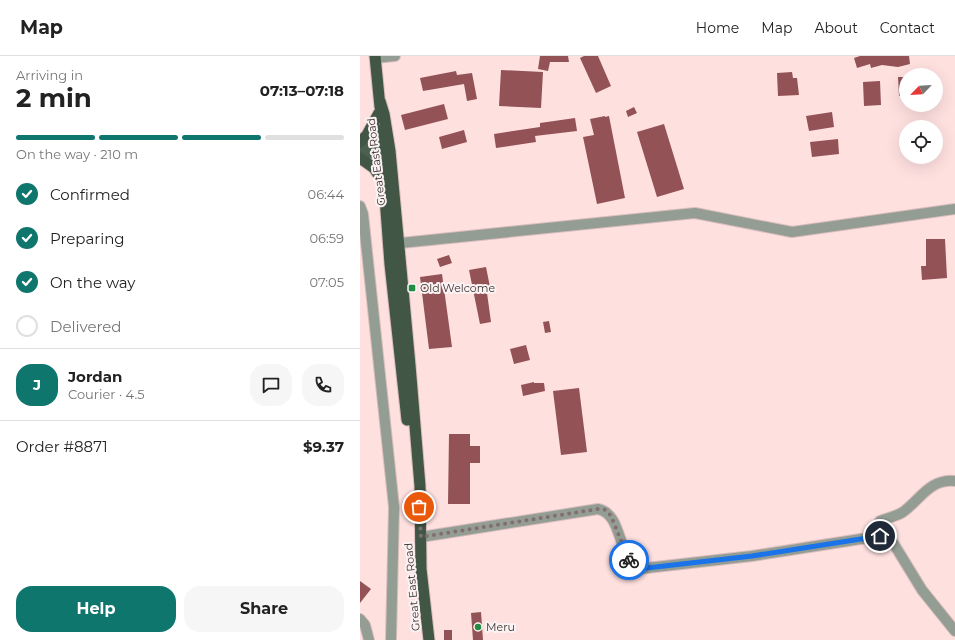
<!DOCTYPE html>
<meta charset="utf-8">
<style>
:root{--surface:#fff;--page:#f6f6f6;--text:#222;--muted:#767676;--line:#e0e0e0;--accent:#0f766e}
body{margin:0;font-family:Montserrat,sans-serif;background:var(--page);color:var(--text);height:100vh;display:flex;flex-direction:column;font-size:15px;white-space:nowrap}
*{box-sizing:border-box;margin:0}
p{font-size:13px;color:var(--muted)}
.icon{flex:none;width:22px;height:22px;fill:none;stroke:currentColor;stroke-width:2;stroke-linecap:round;stroke-linejoin:round}
.map{position:relative;flex:1;overflow:hidden}
.details{display:flex;flex-direction:column;background:var(--surface);width:360px}
.details>*{flex:none}
.needle{width:26px;rotate:245deg}
.buttons{position:absolute;left:539px;top:12px;display:grid;gap:8px}
.buttons a{display:grid;place-items:center;width:44px;height:44px;border-radius:50%;background:var(--surface);box-shadow:0 4px 16px #0002;font-size:20px}
.pin{position:absolute;display:grid;place-items:center;width:34px;height:34px;color:#fff;margin:-17px;border:2px solid #fff;border-radius:50%;box-shadow:0 1px 4px #0007}
.courier{position:absolute;display:grid;place-items:center;width:40px;height:40px;margin:-20px;border:3px solid #1a73e8;border-radius:50%;background:#fff;color:#222;box-shadow:0 1px 5px #0007}
.head em{font-style:normal;font-weight:700}
.head div{display:flex;flex-direction:column-reverse}
.head{display:flex;align-items:center;justify-content:space-between;height:68px;padding:0 16px}
h1{font-size:26px;font-weight:700;line-height:30px}
.bar{display:grid;grid-template-columns:repeat(4,1fr);gap:6px 4px;align-content:center;height:48px;padding:0 16px}
.bar i{height:5px;border-radius:3px;background:var(--line)}
.bar .active{background:var(--accent)}
.bar p{grid-column:span 4}
.line{display:flex;align-items:center;gap:10px;padding:0 16px;border-top:1px solid var(--line)}
.line div{flex:1}
.round{display:grid;place-items:center;flex:none;width:42px;height:42px;border-radius:16px;background:var(--page)}
ol{padding:0 16px;list-style:none}
li{display:flex;align-items:center;gap:12px;height:44px}
li p{margin-inline-start:auto}
li .icon{padding:4px;border-radius:50%;background:var(--accent);color:#fff;stroke-width:4}
li:last-child{color:var(--muted)}
li i{width:22px;height:22px;border:2px solid var(--line);border-radius:50%}
.cta{display:flex;gap:8px;margin-top:auto;padding:8px 16px}
.cta a{flex:1;height:46px;border-radius:16px;background:var(--accent);color:#fff;font-size:16px;font-weight:700;line-height:46px;text-align:center}
.cta a+a{background:var(--page);color:var(--text)}
header{display:flex;align-items:center;gap:24px;box-sizing:border-box;height:56px;padding:0 20px;background:var(--surface);border-bottom:1px solid var(--line)}
header strong{font-size:19px}
nav{display:flex;gap:22px;margin-inline-start:auto;font-size:14px}
main{display:flex;flex:1;min-height:0}
.map>svg:first-child{display:block}
.building{fill:#935255}
.lines{fill:none;stroke-linecap:round;stroke-linejoin:round}
.minor-casing{stroke:#d8bdbc;stroke-width:12}
.primary-casing{stroke:#d8bdbc;stroke-width:12}
.trunk-casing{stroke:#d8bdbc;stroke-width:13}
.minor{stroke:#939d94;stroke-width:10}
.primary{stroke:#4d6050;stroke-width:10}
.trunk{stroke:#415644;stroke-width:11}
.done{stroke:#826e6e;stroke-width:4;stroke-dasharray:0 7.2}
.route{stroke:#1a73e8;stroke-width:5}
.poi-dot{fill:#228c42;stroke:#fbf3f3;stroke-width:1.5}
.labels{text-anchor:middle;stroke-width:4;stroke-linejoin:round;paint-order:stroke}
.street-label{font-size:11px;fill:#3f3131;stroke:#fbf3f3}
.poi-label{font-size:11px;fill:#3f3131;stroke:#fbf3f3;text-anchor:start}
</style>
<header>
<strong>Map</strong>
<nav><a>Home</a><a>Map</a><a>About</a><a>Contact</a></nav>
</header>
<main>
<section class="details">
<div class="head"><div><h1>2 min</h1><p>Arriving in</p></div><em>07:13–07:18</em></div>
<div class="bar"><i class="active"></i><i class="active"></i><i class="active"></i><i></i><p>On the way · 210 m</p></div>
<ol>
<li><svg class="icon" aria-label="check" viewBox="0 0 24 24"><path d="M5 12l5 5 9-10"/></svg>Confirmed<p>06:44</p></li>
<li><svg class="icon" aria-label="check" viewBox="0 0 24 24"><path d="M5 12l5 5 9-10"/></svg>Preparing<p>06:59</p></li>
<li><svg class="icon" aria-label="check" viewBox="0 0 24 24"><path d="M5 12l5 5 9-10"/></svg>On the way<p>07:05</p></li>
<li><i></i>Delivered</li>
</ol>
<div class="line" style="height:72px"><b class="round" style="background:var(--accent);color:#fff">J</b><div><b>Jordan</b><p>Courier · 4.5</p></div><a class="round"><svg class="icon" aria-label="chat" viewBox="0 0 24 24"><path d="M4 5h16v11H9l-5 4z"/></svg></a><a class="round"><svg class="icon" aria-label="phone" viewBox="0 0 24 24"><path d="M5 4h4l2 5-3 2q2 4 5 5l2-3 5 2v4C11 20 4 13 5 4z"/></svg></a></div>
<div class="line" style="height:52px"><div>Order #8871</div><b>$9.37</b></div>
<div class="cta"><a>Help</a><a>Share</a></div>
</section>
<div class="map">
<svg width="595" height="584" viewBox="0 0 595 584">
<rect width="100%" height="100%" fill="#fee0df"/>
<path class="building" d="M180,0H208L209,6H190L188,15L178,13Z
M224,0H238L251,30L236,37L220,2Z
M500,0H549L550,8L538,11L522,9L511,12L510,8L497,12L494,2Z
M141,14L183,16L181,52L139,50Z
M96,15L97,19L112,17L117,43L107,45L104,28L63,35L60,22Z
M432,16L433,22H437L439,39L418,40L417,17Z
M538,21H546V39L539,40Z
M520,25L521,49L504,50L503,26Z
M84,48L88,63L45,74L41,59Z
M274,51L277,57L268,61L266,55Z
M472,56L474,71L449,75L446,60Z
M245,60V61L249,60L265,142L237,148L223,81L234,79L230,63Z
M215,62L217,75L175,80L176,86L136,92L134,78L180,71V67Z
M304,68L324,133L297,141L277,76Z
M104,74L107,86L82,93L79,81Z
M478,83L479,98L452,101L450,86Z
M566,183H585L587,222L562,224L561,210H566Z
M89,199L92,207L80,211L77,203Z
M126,211L131,236L127,237L131,266L120,268L109,214Z
M82,218L92,291L69,293L60,221Z
M189,265L191,276L185,277L183,266Z
M166,289L170,304L154,308L150,293Z
M174,326V327H184L185,335L163,340L161,329Z
M219,332L227,396L201,399L193,335Z
M89,378H110V390H120V407H110V448H88Z
M0,525L11,533L0,547Z
M121,556L123,584H113L111,557Z
M84,574H92V584H84Z"/>
<g class="lines">
<g class="minor-casing">
<path id="minor" d="M15,2L35,0
M0,150L3,158L34,451L31,584
M31,188L335,157L432,176L595,153
M520,465C527,462 537,460 543,456C561,443 569,423 595,425
M521,467L562,534L595,575
M61,481L238,453C263,458 257,500 278,513L392,500L520,480V465
M0,563L5,569L9,584"/>
</g>
<g class="primary-casing">
<path id="primary" d="M0,90L28,85
M0,99L30,95"/>
</g>
<g class="trunk-casing">
<path id="trunk" d="M15,0L20,51
M20,45L24,58L30,95L50,309L60,430L61,513L69,584
M20,74L30,208L47,364
M0,86L7,79L19,57
M0,102L14,112L23,125"/>
</g>
<use href="#minor" class="minor"/>
<use href="#primary" class="primary"/>
<use href="#trunk" class="trunk"/>
</g>
<g class="lines">
<path class="done" d="M59,451L61,481L238,453L246,454L251,460L269,504"/>
<path class="route" d="M269,504L272,509L278,513L392,500L520,480"/>
</g>
<g class="poi-dot">
<rect x="48" y="228" width="8" height="8" rx="2"/>
<circle cx="118" cy="571" r="4"/>
</g>
<g class="labels">
<g class="street-label">
<text transform="translate(16 106) rotate(-97)" y="4">Great East Road</text>
<text transform="translate(52 531) rotate(-95)" y="4">Great East Road</text>
</g>
<g class="poi-label">
<text x="60" y="236">Old Welcome</text>
<text x="126" y="575">Meru</text>
</g>
</g>
</svg>
<div class="buttons">
<a><svg class="needle" viewBox="-14 -14 28 28"><path d="M0-13l5 13h-10z" fill="#e53935"/><path d="M0 13l5-13h-10z" fill="#767676"/></svg></a>
<a><svg class="icon" aria-label="locate" viewBox="0 0 24 24"><circle cx="12" cy="12" r="6"/><path d="M12 2v4M12 18v4M2 12h4M18 12h4"/></svg></a>
</div>
<div class="pin" style="left:59px;top:451px;background:#ea580c"><svg class="icon" aria-label="bag" viewBox="0 0 24 24"><path d="M5 8h14l-1 12H6zM9 8a3 3 0 0 1 6 0"/></svg></div>
<div class="pin" style="left:520px;top:480px;background:#1f2937"><svg class="icon" aria-label="home" viewBox="0 0 24 24"><path d="M3 11l9-7 9 7M6 9v11h12V9"/></svg></div>
<div class="courier" style="left:269px;top:504px"><svg class="icon" aria-label="bike" viewBox="0 0 24 24"><circle cx="6" cy="16" r="4"/><circle cx="18" cy="16" r="4"/><path d="M6 16l4-8h5l3 8M10 8l3 8H6M13 5h3"/></svg></div>
</div>
</main>
